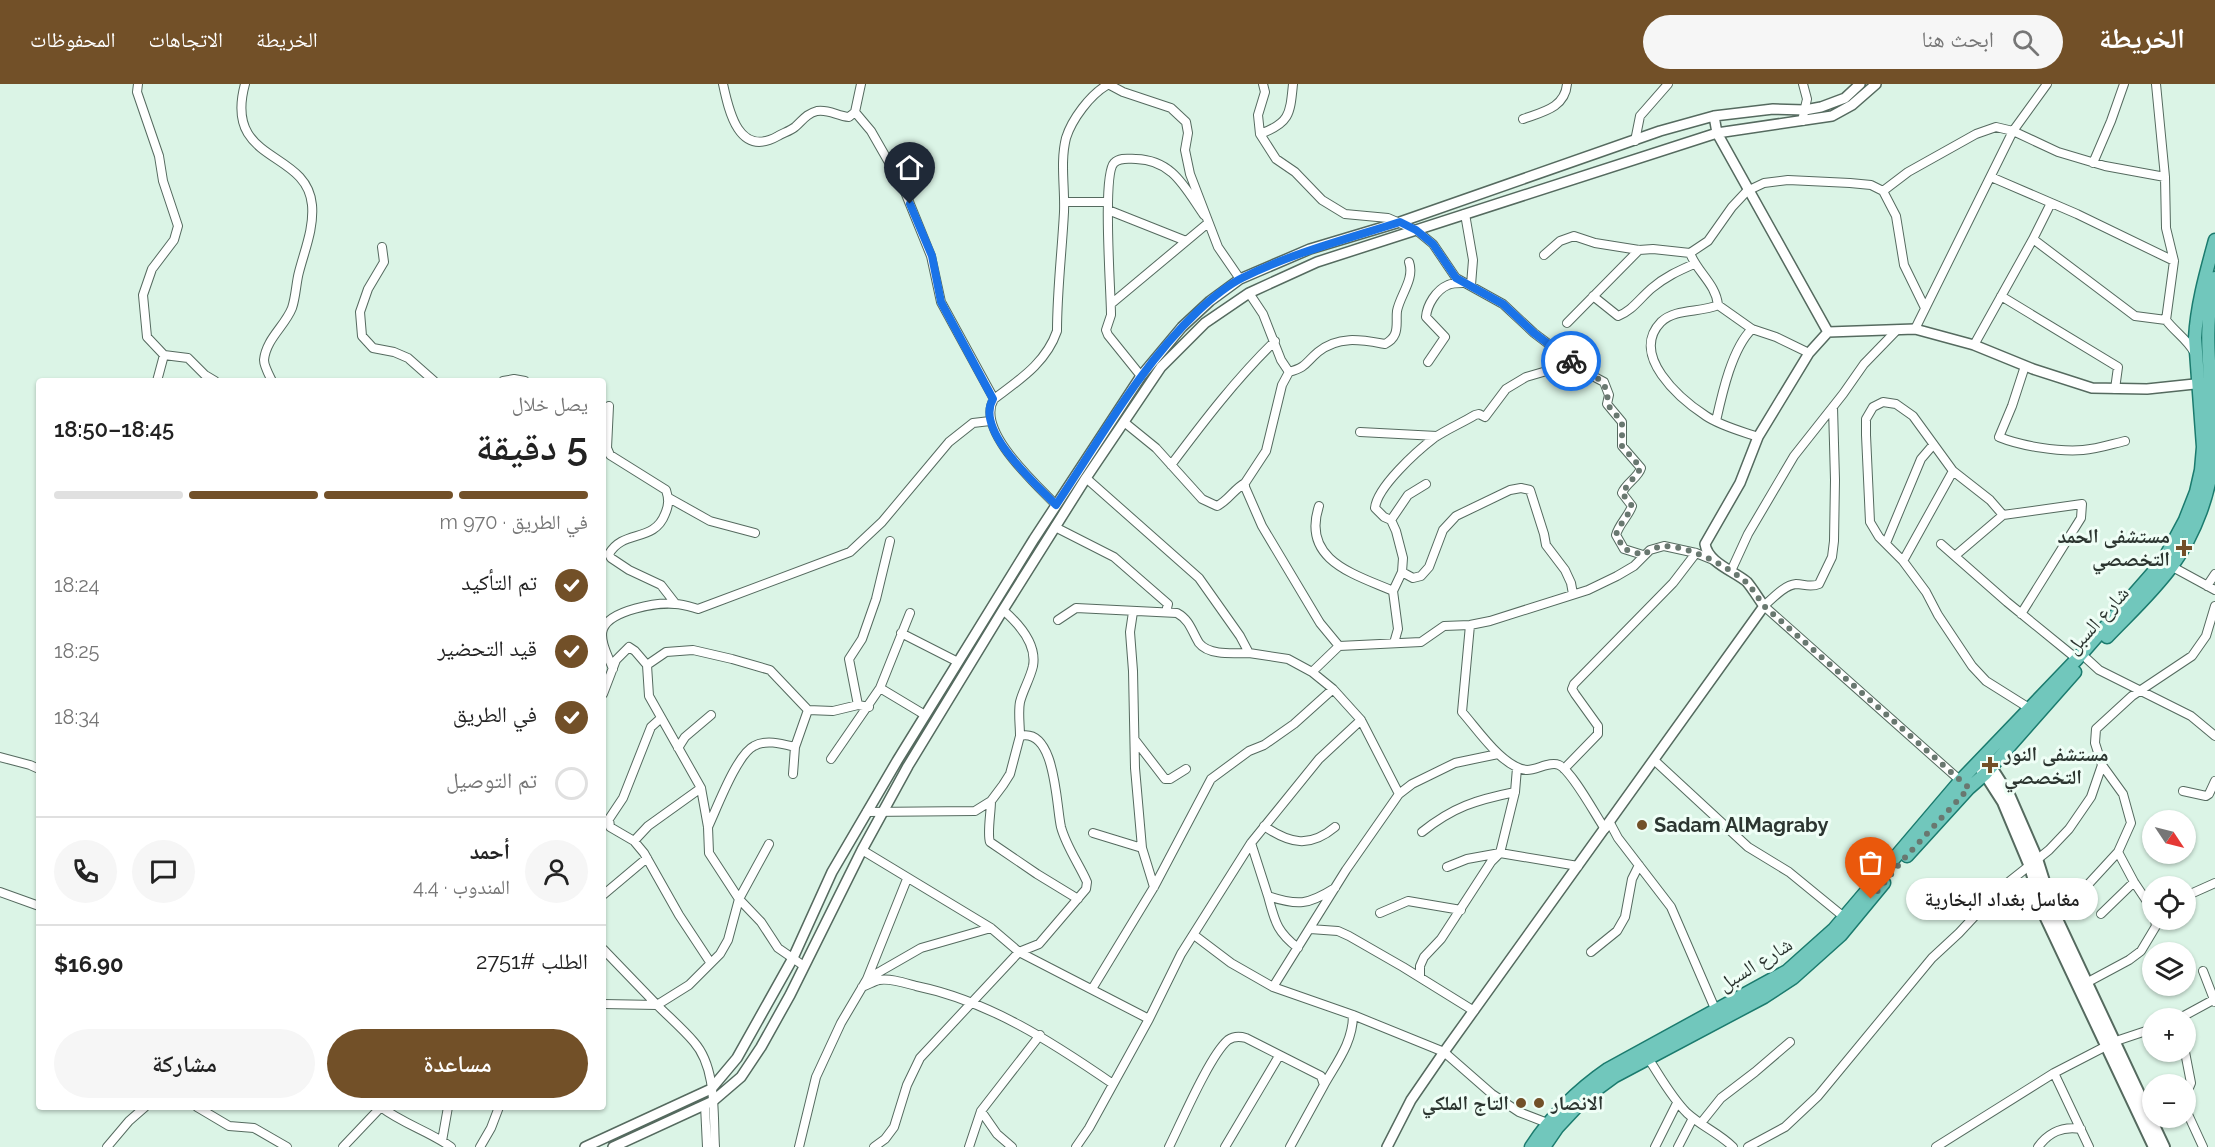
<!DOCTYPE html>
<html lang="ar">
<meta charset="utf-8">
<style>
:root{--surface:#fff;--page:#f6f6f6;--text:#222;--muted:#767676;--line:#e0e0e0;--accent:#725028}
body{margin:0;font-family:Raleway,"Noto Naskh Arabic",sans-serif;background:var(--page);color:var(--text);direction:rtl;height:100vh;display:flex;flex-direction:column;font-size:22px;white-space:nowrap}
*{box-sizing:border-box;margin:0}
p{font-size:20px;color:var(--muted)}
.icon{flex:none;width:33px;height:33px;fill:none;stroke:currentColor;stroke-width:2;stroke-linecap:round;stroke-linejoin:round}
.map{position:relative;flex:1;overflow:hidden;direction:ltr}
.details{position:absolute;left:36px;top:294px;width:570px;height:732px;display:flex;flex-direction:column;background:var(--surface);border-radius:6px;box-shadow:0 2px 4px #0004;direction:rtl}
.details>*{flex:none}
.needle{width:39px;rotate:125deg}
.tools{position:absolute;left:2142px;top:726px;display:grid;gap:12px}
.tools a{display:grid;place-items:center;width:54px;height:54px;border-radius:50%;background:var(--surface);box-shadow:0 2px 4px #0004;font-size:30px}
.pin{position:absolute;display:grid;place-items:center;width:51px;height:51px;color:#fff;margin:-62px -26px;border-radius:50% 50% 50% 0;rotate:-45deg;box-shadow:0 0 6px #0007}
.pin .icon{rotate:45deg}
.courier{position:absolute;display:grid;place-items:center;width:60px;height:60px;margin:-30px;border:4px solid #1a73e8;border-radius:50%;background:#fff;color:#222;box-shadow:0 2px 8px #0007}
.bubble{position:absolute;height:42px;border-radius:21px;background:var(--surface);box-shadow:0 2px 4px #0004;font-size:20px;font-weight:600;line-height:42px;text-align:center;direction:rtl}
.head em{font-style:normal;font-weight:600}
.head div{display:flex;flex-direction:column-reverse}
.head{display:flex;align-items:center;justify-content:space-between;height:102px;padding:0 18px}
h1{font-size:39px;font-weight:600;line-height:45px}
.bar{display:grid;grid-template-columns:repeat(4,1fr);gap:9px 6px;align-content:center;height:72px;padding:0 18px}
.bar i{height:8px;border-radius:4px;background:var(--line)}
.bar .selected{background:var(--accent)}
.bar p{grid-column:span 4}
.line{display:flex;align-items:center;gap:15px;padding:0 18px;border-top:2px solid var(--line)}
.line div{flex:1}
.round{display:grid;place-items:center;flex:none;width:63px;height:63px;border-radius:32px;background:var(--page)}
ol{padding:0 18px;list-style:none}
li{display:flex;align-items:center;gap:18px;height:66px}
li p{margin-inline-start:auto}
li .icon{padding:6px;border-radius:50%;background:var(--accent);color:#fff;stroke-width:4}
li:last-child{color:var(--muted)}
li i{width:33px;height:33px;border:3px solid var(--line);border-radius:50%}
.button{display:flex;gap:12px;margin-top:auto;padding:12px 18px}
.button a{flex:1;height:69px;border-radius:36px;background:var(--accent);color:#fff;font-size:24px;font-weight:600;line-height:69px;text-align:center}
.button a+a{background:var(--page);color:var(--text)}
header{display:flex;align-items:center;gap:36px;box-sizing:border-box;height:84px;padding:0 30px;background:var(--accent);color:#fff}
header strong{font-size:28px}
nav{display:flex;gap:33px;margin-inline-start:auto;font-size:21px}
.search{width:420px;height:54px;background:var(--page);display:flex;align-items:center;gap:15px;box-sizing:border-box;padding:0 21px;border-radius:33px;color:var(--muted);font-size:22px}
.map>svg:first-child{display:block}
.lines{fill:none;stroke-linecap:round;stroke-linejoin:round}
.minor-casing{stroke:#556a5f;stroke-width:10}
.tertiary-casing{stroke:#556a5f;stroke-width:12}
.secondary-casing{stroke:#556a5f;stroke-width:14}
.primary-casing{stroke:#1b7b6e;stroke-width:15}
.minor{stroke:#fff;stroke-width:8}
.tertiary{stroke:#fff;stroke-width:9}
.secondary{stroke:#fff;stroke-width:10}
.primary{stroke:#71c7bc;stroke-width:12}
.done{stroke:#697870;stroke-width:6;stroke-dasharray:0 10.8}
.route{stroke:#1a73e8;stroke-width:8}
.poi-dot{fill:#725028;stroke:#effef6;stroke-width:2}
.labels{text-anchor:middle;stroke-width:6;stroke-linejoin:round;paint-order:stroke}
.poi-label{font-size:20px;font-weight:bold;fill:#2c3530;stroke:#effef6;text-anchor:start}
.street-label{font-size:20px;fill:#2c3530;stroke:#effef6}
</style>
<header>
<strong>الخريطة</strong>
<div class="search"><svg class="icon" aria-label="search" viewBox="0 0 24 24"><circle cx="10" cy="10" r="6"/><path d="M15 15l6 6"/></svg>ابحث هنا</div>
<nav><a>الخريطة</a><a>الاتجاهات</a><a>المحفوظات</a></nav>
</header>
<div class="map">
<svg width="2215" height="1063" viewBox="0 0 2215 1063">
<rect width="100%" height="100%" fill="#dbf4e6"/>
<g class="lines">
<g class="minor-casing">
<path id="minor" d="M138,0L137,8L159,72L163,97L178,142L174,156L152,185L143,211L147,253L164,271L188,274L205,291L215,297
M245,0C223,80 307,65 312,121C314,144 305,165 299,188C296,199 296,212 292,224C285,242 266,255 264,276C264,282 269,291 272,297
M723,0C729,28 739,74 778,52C783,49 790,47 795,43C803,36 806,30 817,27C829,25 837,32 849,33L855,28L861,0
M1108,0L1123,8L1171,24L1186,38L1188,49L1185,66L1190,90L1218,163L1240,195
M1263,0L1265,8L1258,31L1260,50L1276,75L1295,88L1322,116L1345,130L1388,134L1416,146L1433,160L1456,194L1503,220L1534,249L1587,289L1604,298L1609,311L1607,320L1622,338V362L1641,384C1638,394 1626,399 1622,409L1632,422C1628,433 1619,440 1616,451L1624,465L1643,471
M2156,0L2165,93L2166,144L2174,177L2166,236C2175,248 2187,255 2194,268
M855,28L871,47L903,103L931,172L941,218L994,315C975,346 1036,400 1056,421
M1523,35C1542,28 1565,24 1567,0
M1802,37L1807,15L1803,0
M1260,50C1290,39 1290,30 1293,0
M1635,57L1640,32L1668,0
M2093,79L2111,37L2124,0
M1991,93L2077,130L2174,177
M1883,107L1896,132L1904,181L1925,224
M1064,118H1108
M1108,126L1186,157
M1465,130L1473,176L1471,201
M2033,155L2051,119
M382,163L384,178L368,205L360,228L362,252L373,264L394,268L408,274L434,297
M1690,169C1697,188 1716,200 1718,221
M1544,171L1560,157L1574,152L1595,159L1639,166L1653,165L1690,169L1708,157L1732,123L1747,107L1764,99L1788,96L1850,99L1871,101L1883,107L1908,88L1976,50L1996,43L2013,47L2058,68L2105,82L2165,93
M1249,209L1263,230L1281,276L1289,288L1282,301L1266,367L1245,399V403L1262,442L1320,539L1339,562L1421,558L1444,542L1470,541L1490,537L1588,506L1617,492L1634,482L1650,466L1664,462L1696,469L1716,477
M1593,212L1618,232C1632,227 1640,214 1652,204C1665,193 1678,187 1694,180
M2001,212L2118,283L2115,305
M1111,220L1208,139
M1567,239L1639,166
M1915,245L2013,47L2047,0
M1974,261L2033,155L2135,232L2166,236
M1428,278L1445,253L1426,233C1427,221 1436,206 1448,201C1452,199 1459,199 1463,199
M2025,282L2012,322L1999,353C2021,362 2059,368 2083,366C2097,365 2112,360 2125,357
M1289,288C1307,283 1305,279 1318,268C1339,251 1362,256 1385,260C1390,257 1393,255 1395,250C1398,243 1396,235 1397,227C1400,211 1415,195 1409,178
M1141,292L1108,251L1106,246L1111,231C1111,207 1102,91 1114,79C1120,73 1129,75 1136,75C1173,76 1185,104 1204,131
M157,297L164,271
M503,297L514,295L525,297
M994,315C1019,296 1046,279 1057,247C1057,207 1062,167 1064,128C1065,103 1060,78 1066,54C1072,35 1090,11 1107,1
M609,322L607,364L610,371L666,406C669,415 669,421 665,430C654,459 623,445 609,470L611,474L629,486L661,501L675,519
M1833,323L1835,396L1834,457L1832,473L1819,500C1810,504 1804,500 1796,500C1784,501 1772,515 1764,522L1963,699
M1716,337C1722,310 1732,264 1752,245
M1124,338L1156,364L1202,415L1217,422C1228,417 1234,405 1245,399
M1360,348L1437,352
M1758,353C1741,347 1721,342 1706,332C1680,315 1629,271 1661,238C1676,224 1700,229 1718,221L1752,245L1776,253L1809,269
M1171,381C1204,337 1236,295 1275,257
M1953,387L1913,332L1896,320L1883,318L1873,323L1866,335V351L1870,438L1879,453L1903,477L1926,508L1938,531L1972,582L1986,597L2029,624
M1086,394L1199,494L1240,552L1249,569L1288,575L1312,588L1333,605L1361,636L1399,710
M669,414L710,437L755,449
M1319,422C1301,476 1354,490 1393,507
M2003,431L2082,420L2081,434L2021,530
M1391,436L1408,411L1426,400
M1055,443L1114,473L1168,520L1166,528
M1886,459L1921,375L1933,361
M1941,460L2007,518L2077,575
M1903,477L1953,387L1990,416L2003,431L1956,471
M2169,481L2215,506
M1731,487L1748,450L1794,372L1843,310L1864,280L1897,246
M1402,488L1413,494L1421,492L1429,483L1443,446L1456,432L1510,406L1521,404L1530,406L1544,450L1546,461L1565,486L1571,499L1573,510
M2207,502L2215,490
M1003,526C1018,539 1037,560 1033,582C1030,595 1023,606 1020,618C1018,628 1020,641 1020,652
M1133,528L1130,548L1133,587L1135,684L1142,764L1154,803
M1058,536L1076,524L1177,529C1190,536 1192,548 1199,559C1209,572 1235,569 1249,569
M1470,541L1462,628C1478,646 1503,684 1527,686C1537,686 1550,677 1559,681C1572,687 1596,732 1605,745
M901,549L958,578
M1394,559L1398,545L1393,507L1402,488L1403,474L1396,447L1391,436L1384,433L1375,424C1377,403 1417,367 1434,354C1447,345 1462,339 1475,331L1479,330L1485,333L1506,305L1526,293L1550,286L1565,272
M2087,575L2099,586L2191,632L2215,652
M613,585C609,574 599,557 603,545C610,526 658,518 675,520C683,520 691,523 698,525L850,468L882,438L949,358L973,339L990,337
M1312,588L1339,562
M880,604L925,631
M603,610L616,576L629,563L635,567L647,581
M858,621L849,575L862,555L876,515L890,457
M1135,656L1165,695H1170L1186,685
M678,664L685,653L711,631
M0,673L30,681L39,685
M831,675L880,604L910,529
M1654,676L1748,763L1789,788L1844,833
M1564,685L1598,650V642L1575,610L1572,605L1574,600L1673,499L1696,469
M793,690L795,663L808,626
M701,704L648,742L634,757L644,769L679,831L710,878
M2183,707L2206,712L2209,710L2215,697
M991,717C991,728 987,750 990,758L1037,790L1078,815
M867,728L975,727L991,717L1003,701L1010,690L1020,652C1056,643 1056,722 1061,743C1066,762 1079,780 1087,798L1086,805L1039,860L1019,868L920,974L907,1001L894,1043L885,1055L874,1063
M1610,739L1618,754L1671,823L1716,927
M1264,742C1290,760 1310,764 1335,743
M708,743C717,724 737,670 754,662C766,655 783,660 795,663
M1422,748C1453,723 1476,716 1515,708
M1093,749L1142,764
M634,757L610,743L609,735L623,714L651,643L661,634
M1251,759L1268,812C1298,822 1308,821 1335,804
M862,766L991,844L1019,868L1149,935
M2118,768L2134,798L2152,825
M1447,783L1467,775L1500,769L1515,708L1517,684
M0,808L39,822
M603,811L647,774
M1268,812C1275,837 1276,847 1298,864
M2186,812L2215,799
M1380,829L1408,817L1461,826
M2054,829L2083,806L2118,768L2131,739L2123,710L2102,681
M2101,830L2134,798
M1310,845L1338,847L1349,852L1403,883L1474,927
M1194,851L1231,879L1273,903L1353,931L1444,968L1492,1010L1519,1028L1550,1040
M603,865L657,921L689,901L720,870L728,856L739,815L769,760
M1591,868L1617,847L1625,833L1632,795L1639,781
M804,882L778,864L761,838L739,815L709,769L708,743L701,704L649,612L647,581L666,568L693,566L732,575L770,586L808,626L833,627L858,621L869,623
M2203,887L2215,918
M1420,893V882L1424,873L1441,855L1491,778L1500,769L1578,782
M867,895L921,864L991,844
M2088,898L2129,876L2141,867L2156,842L2155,836
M862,903C868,901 874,897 879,896C891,894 905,899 916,902C989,917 1052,958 1113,1000
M1273,903L1346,786L1399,710L1412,700L1455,679L1498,670
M1092,905L1154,803L1211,695L1249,667L1264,661L1294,640L1333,605
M603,920L657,921C669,933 683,945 694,958C717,984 713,1030 715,1063
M2180,934L2215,915
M2185,968L2191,999L2186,1011
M1648,974C1660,992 1671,1013 1687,1029C1701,1042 1719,1049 1733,1063
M2054,989L2089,1063
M1324,1001C1337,978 1353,958 1353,931
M705,1021L707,1063
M197,1023L229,1042L254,1044L287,1063
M2186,1026L2203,1063
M981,1027L997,1050L1012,1063
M1701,1039L1721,1014L1755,988L1790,958
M442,1057L448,1023
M107,1063L129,1037L145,1023
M343,1063L381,1023C403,1040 429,1047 451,1063
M480,1063L491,1044L499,1023
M799,1063L816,993L841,939L867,895L907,795
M969,1063L981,1027L1040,951
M1076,1063L1089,1044L1149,935L1181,870L1251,759L1319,675L1361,636
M1169,1063C1181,1039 1210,971 1228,956C1234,952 1239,952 1246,954L1321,992L1324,1001L1290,1063
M1225,1063L1279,972
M1655,1063L1677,1019
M1678,1063L1693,1034
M1748,1063L1785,1043L1818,1012L1932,874L1959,849L2000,805L2049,766L2069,745L2091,713L2102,681L2095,659L2096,645L2132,612L2192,572L2206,552L2215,522
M1936,1063L2054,989L2116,957L2152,945
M2038,1063C2049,1048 2062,1042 2081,1045"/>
</g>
<g class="tertiary-casing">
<path id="tertiary" d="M1714,32L1717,49L1828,248
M585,1063L711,1005L737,974L793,874L832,788L897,677L1034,455L1141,292L1182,243L1210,217L1240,195L1310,165L1400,138L1660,47L1714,32L1773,25L1805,26L1821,23L1845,14L1860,0
M613,1063L713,1017L741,993L761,963L790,911L862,766L908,682L1003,526L1086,394L1161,283L1205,239L1249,209L1317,178L1717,49L1832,32L1852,21L1876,0
M1387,1063L1411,1016L1444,968L1764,522C1758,514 1753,505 1747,498C1734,487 1708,479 1705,460L1740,399L1758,353L1809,269L1828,248L1915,245L1974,261L2033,285L2092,304L2147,305L2204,299"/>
</g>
<g class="secondary-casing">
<path id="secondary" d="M1987,677L2010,713L2037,775L2054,829L2164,1063
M1977,681L1985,690L2003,718L2029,780L2045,832L2154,1063"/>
</g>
<g class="primary-casing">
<path id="primary" d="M2107,553C2129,530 2154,507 2172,482C2195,450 2212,406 2213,367C2215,308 2200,254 2215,194
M1907,772L1969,704L1985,690L2075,588
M1531,1063C1552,1031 1576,1007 1608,985L1787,887L1834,845L1960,697L2077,575L2163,477L2185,436L2196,408L2201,386L2203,363L2195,254C2197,220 2206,189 2215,156
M1544,1063L1557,1044L1585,1014L1615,992L1764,913L1793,894L1841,851L1884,799"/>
</g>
<use href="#minor" class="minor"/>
<use href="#tertiary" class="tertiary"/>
<use href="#secondary" class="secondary"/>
<use href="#primary" class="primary"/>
</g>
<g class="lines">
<path class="done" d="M1571,277C1589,291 1611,294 1607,320L1622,338V362L1641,384L1622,409L1632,422C1628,433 1619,440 1616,451L1624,465L1643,471C1649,467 1658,462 1665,462C1691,463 1728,482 1747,499C1753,505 1758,514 1764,522L1969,704L1901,778L1871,815"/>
<path class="route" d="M910,120L932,172L941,218L993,315C974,346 1036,400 1056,421C1101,354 1140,282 1198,227C1211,215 1226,202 1242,194C1292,169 1347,155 1400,138L1416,146L1433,160L1456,194L1503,220L1534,249L1571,277"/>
</g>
<g class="poi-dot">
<path d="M2181 455h6v6h6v6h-6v6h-6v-6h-6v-6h6z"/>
<path d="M1987 672h6v6h6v6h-6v6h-6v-6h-6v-6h6z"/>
<circle cx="1642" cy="741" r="6"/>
<circle cx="1521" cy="1019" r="6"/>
<circle cx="1539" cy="1019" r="6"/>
</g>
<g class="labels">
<g class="poi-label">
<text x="2170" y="459" text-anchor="end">مستشفى الحمد<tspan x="2170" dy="23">التخصصي</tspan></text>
<text x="2004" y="677">مستشفى النور<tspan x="2004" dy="23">التخصصي</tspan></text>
<text x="1654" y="748">Sadam AlMagraby</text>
<text x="1509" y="1026" text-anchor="end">التاج الملكي</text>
<text x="1551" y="1026">الانصار</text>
</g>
<g class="street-label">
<text transform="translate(2097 536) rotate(-48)" y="7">شارع السبل</text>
<text transform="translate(1755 880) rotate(-32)" y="7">شارع السبل</text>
</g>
</g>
</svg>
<div class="tools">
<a><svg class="needle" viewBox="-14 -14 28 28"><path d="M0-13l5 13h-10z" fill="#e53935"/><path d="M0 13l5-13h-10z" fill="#767676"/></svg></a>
<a><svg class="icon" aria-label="locate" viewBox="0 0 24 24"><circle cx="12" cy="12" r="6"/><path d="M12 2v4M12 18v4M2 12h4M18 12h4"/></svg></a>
<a><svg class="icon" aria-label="layers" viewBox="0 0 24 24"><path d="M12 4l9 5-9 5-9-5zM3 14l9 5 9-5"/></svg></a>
<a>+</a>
<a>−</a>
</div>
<div class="pin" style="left:1871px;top:815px;background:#ea580c"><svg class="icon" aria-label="bag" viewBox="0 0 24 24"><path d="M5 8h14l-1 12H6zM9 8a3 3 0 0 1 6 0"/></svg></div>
<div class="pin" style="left:910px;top:120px;background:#1f2937"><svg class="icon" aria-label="home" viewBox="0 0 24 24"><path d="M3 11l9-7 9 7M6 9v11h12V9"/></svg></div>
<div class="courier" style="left:1571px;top:277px"><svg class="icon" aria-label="bike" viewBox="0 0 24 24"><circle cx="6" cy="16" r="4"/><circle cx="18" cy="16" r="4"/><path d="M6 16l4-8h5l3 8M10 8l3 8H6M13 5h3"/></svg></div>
<div class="bubble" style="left:1906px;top:794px;width:192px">مغاسل بغداد البخارية</div>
<section class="details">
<div class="head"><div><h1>5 دقيقة</h1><p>يصل خلال</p></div><em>18:45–18:50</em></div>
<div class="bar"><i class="selected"></i><i class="selected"></i><i class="selected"></i><i></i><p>في الطريق · 970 m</p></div>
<ol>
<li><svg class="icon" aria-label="check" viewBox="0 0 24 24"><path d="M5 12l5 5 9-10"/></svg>تم التأكيد<p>18:24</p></li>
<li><svg class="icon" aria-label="check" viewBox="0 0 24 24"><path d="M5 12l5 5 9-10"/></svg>قيد التحضير<p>18:25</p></li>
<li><svg class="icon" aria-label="check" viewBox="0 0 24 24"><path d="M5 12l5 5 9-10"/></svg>في الطريق<p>18:34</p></li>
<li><i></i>تم التوصيل</li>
</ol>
<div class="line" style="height:108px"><a class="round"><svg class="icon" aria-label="person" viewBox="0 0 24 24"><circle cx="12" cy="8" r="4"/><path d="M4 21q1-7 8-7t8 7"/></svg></a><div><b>أحمد</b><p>المندوب · 4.4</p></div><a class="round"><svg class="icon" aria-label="chat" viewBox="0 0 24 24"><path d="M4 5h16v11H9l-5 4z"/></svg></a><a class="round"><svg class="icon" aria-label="phone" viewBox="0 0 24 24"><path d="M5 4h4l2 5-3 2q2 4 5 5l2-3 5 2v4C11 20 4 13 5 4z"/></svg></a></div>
<div class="line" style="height:78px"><div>الطلب #2751</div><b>$16.90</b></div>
<div class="button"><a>مساعدة</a><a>مشاركة</a></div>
</section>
</div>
